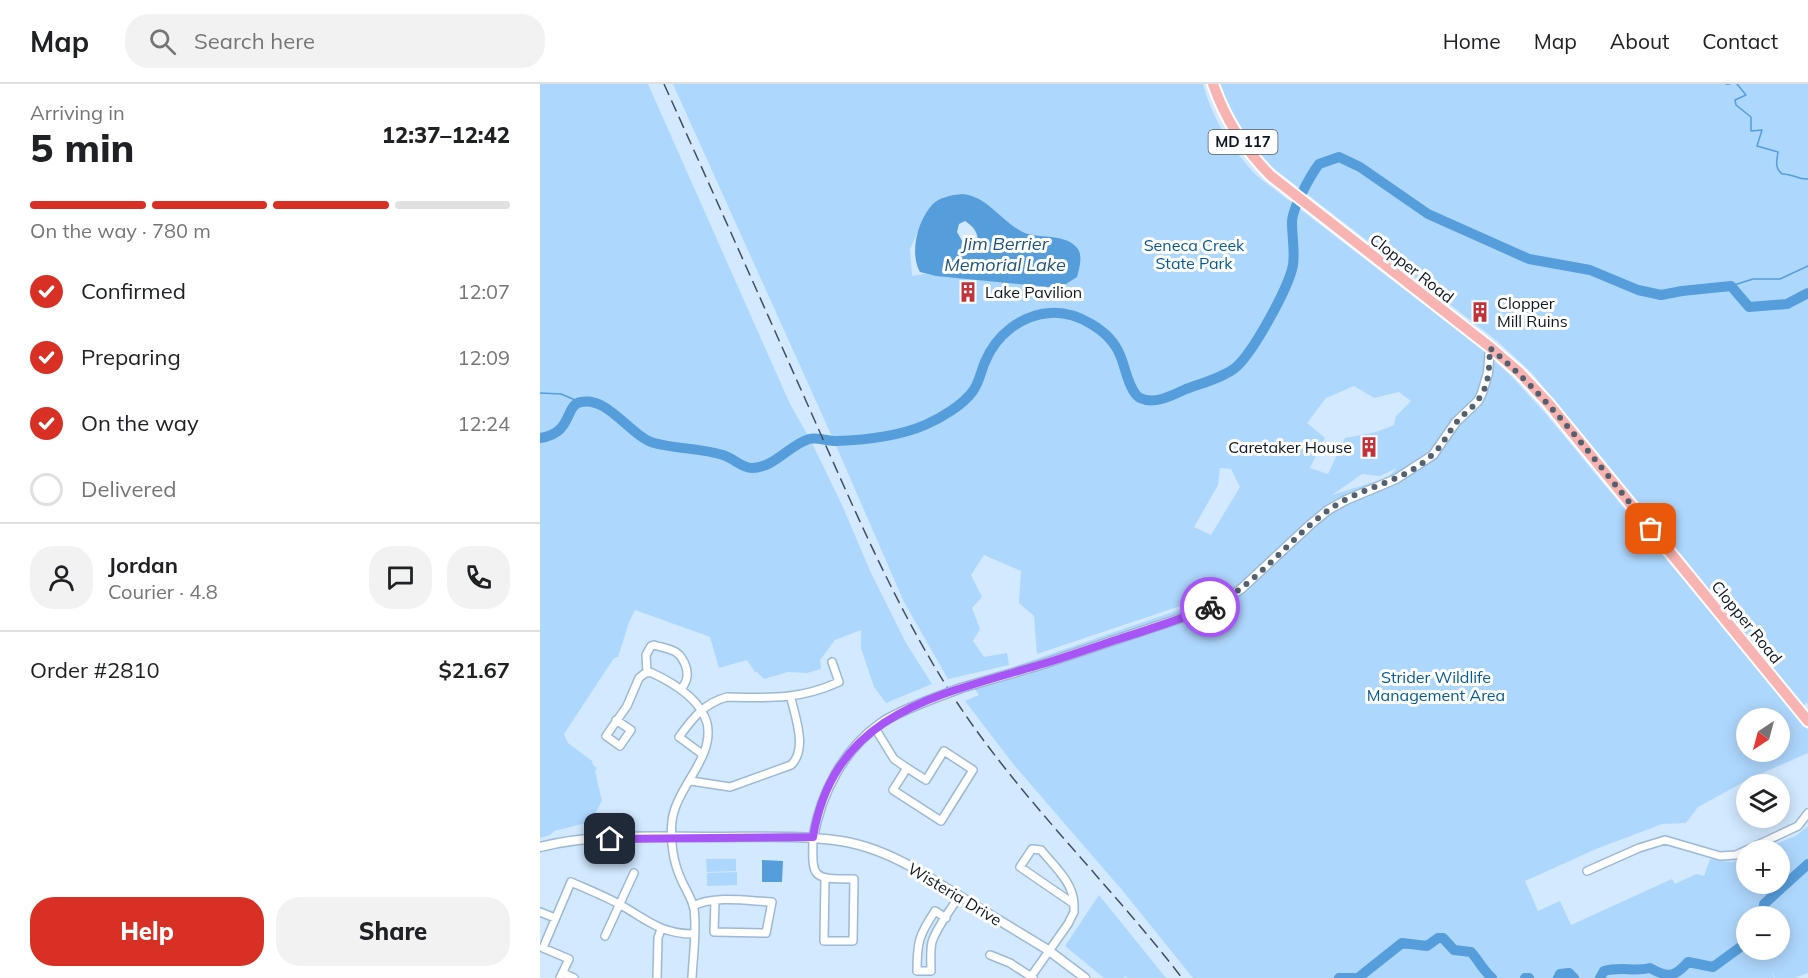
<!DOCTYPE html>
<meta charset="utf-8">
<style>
:root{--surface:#fff;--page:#f2f2f2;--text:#202124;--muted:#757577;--line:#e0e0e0;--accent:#d93025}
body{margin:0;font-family:Mulish,sans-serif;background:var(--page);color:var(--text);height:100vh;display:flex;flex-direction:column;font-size:22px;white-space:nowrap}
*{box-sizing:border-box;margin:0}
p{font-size:20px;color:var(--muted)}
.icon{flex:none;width:33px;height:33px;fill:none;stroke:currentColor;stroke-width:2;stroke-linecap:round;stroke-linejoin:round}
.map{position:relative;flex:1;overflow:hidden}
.sheet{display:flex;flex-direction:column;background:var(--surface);width:540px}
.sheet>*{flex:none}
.needle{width:39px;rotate:216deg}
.buttons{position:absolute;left:1196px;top:624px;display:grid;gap:12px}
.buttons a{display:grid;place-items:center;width:54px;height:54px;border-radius:50%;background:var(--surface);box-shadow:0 3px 15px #0003;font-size:30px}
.pin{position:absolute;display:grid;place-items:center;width:51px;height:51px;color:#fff;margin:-26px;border-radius:12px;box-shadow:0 3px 9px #0006}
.courier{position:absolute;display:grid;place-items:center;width:60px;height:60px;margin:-30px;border:4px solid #a855f7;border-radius:50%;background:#fff;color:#222;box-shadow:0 2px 8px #0007}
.head em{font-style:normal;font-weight:800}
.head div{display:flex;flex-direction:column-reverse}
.head{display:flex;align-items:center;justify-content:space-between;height:102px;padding:0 30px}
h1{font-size:39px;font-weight:800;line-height:45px}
.bar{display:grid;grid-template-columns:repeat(4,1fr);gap:9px 6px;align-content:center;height:72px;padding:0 30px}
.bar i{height:8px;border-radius:4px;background:var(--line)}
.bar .current{background:var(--accent)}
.bar p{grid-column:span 4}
.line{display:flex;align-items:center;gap:15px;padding:0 30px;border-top:2px solid var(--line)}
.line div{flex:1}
.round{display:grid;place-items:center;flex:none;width:63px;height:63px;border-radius:24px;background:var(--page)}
ol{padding:0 30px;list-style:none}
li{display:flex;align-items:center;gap:18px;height:66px}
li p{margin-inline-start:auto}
li .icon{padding:6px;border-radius:50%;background:var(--accent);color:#fff;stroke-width:4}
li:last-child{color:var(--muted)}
li i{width:33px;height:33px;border:3px solid var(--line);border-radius:50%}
.button{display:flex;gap:12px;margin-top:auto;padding:12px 30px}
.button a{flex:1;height:69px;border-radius:24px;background:var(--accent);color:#fff;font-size:24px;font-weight:800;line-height:69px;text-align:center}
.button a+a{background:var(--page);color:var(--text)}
header{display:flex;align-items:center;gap:36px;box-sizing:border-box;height:84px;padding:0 30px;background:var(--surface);border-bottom:2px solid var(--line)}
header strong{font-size:28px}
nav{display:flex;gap:33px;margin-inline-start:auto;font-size:21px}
.search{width:420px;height:54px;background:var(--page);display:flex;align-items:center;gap:15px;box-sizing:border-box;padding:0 21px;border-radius:24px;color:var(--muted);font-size:22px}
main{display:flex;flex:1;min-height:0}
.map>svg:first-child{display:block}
.green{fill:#aed7fd;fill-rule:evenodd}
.water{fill:#569ddb;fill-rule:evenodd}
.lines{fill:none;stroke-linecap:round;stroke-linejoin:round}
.stream{stroke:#569ddb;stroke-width:1.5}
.river{stroke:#569ddb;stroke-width:10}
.minor-casing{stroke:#9db9d3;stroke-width:10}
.tertiary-casing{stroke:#9db9d3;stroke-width:11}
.primary-casing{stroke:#fff;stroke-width:14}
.minor{stroke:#fff;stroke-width:7}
.tertiary{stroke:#fff;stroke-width:8}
.primary{stroke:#f8b4b3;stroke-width:10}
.rail{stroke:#42505d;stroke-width:1.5;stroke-dasharray:12 6;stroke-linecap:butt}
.tertiary-bridge-casing{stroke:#9db9d3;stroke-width:11;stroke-linecap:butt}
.tertiary-bridge{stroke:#fff;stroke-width:8}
.done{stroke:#53616f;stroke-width:6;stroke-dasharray:0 10.8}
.route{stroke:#a855f7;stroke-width:8}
.labels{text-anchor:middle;stroke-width:6;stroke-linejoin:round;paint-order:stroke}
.shield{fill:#fff;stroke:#565d64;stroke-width:1.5}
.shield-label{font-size:15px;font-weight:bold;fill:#0e1822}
.park-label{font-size:16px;fill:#035b94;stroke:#fff}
.street-label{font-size:16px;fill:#0e1822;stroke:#fff}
.poi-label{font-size:16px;fill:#0e1822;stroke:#fff;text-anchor:start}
.water-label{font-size:18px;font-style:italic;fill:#20537d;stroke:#fff}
</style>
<header>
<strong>Map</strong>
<div class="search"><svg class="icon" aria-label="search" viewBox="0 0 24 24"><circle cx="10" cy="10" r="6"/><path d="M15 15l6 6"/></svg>Search here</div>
<nav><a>Home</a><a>Map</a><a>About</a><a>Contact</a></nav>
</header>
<main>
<section class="sheet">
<div class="head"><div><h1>5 min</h1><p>Arriving in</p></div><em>12:37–12:42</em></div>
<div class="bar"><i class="current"></i><i class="current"></i><i class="current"></i><i></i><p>On the way · 780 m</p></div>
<ol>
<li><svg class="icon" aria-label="check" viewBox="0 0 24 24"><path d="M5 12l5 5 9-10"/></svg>Confirmed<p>12:07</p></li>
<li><svg class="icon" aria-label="check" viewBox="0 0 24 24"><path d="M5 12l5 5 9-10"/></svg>Preparing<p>12:09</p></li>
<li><svg class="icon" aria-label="check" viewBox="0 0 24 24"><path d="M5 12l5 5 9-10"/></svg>On the way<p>12:24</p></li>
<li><i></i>Delivered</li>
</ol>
<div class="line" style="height:108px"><a class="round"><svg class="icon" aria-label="person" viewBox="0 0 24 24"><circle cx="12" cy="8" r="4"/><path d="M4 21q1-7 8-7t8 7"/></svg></a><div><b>Jordan</b><p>Courier · 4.8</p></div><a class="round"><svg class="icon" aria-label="chat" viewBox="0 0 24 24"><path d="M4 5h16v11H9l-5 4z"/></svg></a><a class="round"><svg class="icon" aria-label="phone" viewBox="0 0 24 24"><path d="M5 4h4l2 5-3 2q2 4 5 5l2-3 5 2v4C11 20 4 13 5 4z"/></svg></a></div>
<div class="line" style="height:78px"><div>Order #2810</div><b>$21.67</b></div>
<div class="button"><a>Help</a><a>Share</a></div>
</section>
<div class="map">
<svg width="1268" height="894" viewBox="0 0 1268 894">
<rect width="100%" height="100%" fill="#d2e9ff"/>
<path class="green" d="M0,0H108L250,320L270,355L302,421L331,489L366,559L392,600L346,619L334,603L321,564V546L295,556L280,576L281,585L267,589L248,588L224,595L217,588H215L207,576L179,584L170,553L165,551L95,526L89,538L78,573L74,574L24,650L28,659L52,677L53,681L57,684L55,687L62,717L50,738L14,747L10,751L0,754Z
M133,0H663C672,34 692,66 717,92L944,267L974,295L1005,329L1268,646V669L1211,694L1158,723L1146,739L1122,740L1056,765L985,797L998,827L1020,817L1031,841L1132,795L1135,800L1156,790L1164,792L1170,775L1192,778L1206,774V800H1239V766H1222L1257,751L1268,742V889L1254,894H1235L1231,886L1234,894H653L582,806L474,681L425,617L439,611L430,598L682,511L691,502L676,510L497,570L494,532L479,519L481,487L444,471L431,491L442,513L432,524L440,545L433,557L444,573L467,569L469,581L408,595L364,518L294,357ZM422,110C447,112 462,139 485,149C494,153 507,153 517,154L526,200L508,203L385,190L372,192L370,165L386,130L404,113ZM814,302L834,314L859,308L871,317L856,332L854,341L836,348L805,354L788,390L770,384L785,354L767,339L786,314ZM680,384L691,385L700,403L671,451L654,443L678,401ZM857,384L847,394L792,411L822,390L840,392ZM1206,634H1239V668H1206ZM1206,832H1239V866H1206Z
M679,0H1268V620L1266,618L1264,622L992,289L956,256L723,76C706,52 688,30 679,0Z
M166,775H196V787L167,788Z
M197,788V801L167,802V789Z
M559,811L626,894H588L586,892L583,894H564L525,862Z"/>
<path class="water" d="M422,110C448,112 462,139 485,149C501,155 526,149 538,165C543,173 539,185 537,193L526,200L508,203L396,192L380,188C369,169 378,136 392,121C399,113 412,111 422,110ZM425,137C434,143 438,148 438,159L433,164L425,162L417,148L419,140Z
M222,776L243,777L242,798H222Z"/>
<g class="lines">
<path class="stream" d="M1186,0H1190
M1197,0L1206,11L1195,16L1196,21L1211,33V47L1222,46L1217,62L1238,68C1237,77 1234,83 1242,90C1252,89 1258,96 1268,95
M1191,202L1213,195H1240L1268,182
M0,309L21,310L40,318"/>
<path class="river" d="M0,354C34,349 24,321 41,318C68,312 90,352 114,359C136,365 161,364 183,371C193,374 202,384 212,384C234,384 249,361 269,355C277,353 287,357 296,357C326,356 357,353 385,341C401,334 423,321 433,307C439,299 441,287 445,278C456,251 481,231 510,229C536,227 570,246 580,271C585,282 589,308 600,314C615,321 633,311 646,305C662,299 682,294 695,284C713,269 749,203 753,181C755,167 752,153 752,138C752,125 770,92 779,80L799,73L820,83L888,130L989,175L1050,186L1098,206L1121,211L1142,207L1191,202L1209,223L1247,220L1268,209
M1223,832L1224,820L1268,780
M799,894H813
M818,894L862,859L887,862L898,854H903L914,866L931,868C939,877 943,886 952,894
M985,894H989
M1018,894L1020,890L1029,889L1034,894
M1060,894L1064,887C1082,882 1093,888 1110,884C1128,894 1134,894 1148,878L1173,883L1206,859"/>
<g class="minor-casing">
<path id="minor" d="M107,589L106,571L111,562L114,561C131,566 140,565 146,583C149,593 146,598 141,606
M76,636L91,646L80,662L66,652L87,622L99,594L104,590L110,588C132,598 160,614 167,639C175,674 136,703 132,737C130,756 133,778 141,795C145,805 152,814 154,825C157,847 153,872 152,894
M335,644L354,675L367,684L353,706L401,737L433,686L404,667L386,696L367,684
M162,670L139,653C152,635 164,619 187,613C230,614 259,616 299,598L292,578
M151,697L190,703L251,681C268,665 255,633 251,614
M273,754C272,795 272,795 314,795L313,857H284L285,794
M1047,787L1099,764L1125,756L1180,772L1196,771L1258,742L1268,729
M153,822C176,811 208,817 232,818L226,849L174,848L175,817
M0,828L15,834
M406,834L395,827C379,851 377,858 377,887H391C391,877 390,867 392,858C397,842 411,826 419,812
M65,852L94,789
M450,871L470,879L493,894
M23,889L34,894
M20,894L29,875L3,864L31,798C47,805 64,812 79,820C106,835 120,850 153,850
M117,894L118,854L121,845
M490,894L528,840L534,828V820L480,783L492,765L501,766C514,782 533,798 534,820"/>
</g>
<g class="tertiary-casing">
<path id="tertiary" d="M421,604L497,582L656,529L684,516L701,505L771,440L788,426L806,416L856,395L893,371L916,338L938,317L942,309L948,289L950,263
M273,754C281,709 303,666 341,639C356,629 374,622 392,615
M0,763C55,749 121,753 178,753C219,753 261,751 301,757C326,761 348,770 370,782L508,866L545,894"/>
</g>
<g class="primary-casing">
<path id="primary" d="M673,0C685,35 705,66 731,92L950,263L979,288L1008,319L1268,637"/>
</g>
<use href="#minor" class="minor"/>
<use href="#tertiary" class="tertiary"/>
<use href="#primary" class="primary"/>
<path class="rail" d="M124,0C176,115 227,229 278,344C319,436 359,529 414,614C480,715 569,799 642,894"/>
<g class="tertiary-bridge-casing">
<path id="tertiary-bridge" d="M392,615L421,604"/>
</g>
<use href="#tertiary-bridge" class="tertiary-bridge"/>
</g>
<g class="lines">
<path class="done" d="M670,523C717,501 746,458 786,428C818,403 861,400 891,372C902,363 907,350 916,339C922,331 932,325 938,316C950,301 949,282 950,264C1012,316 1059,382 1111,445"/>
<path class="route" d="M70,755L273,753C294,630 394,612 496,582C524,574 551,564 579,555C609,545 640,536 670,523"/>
</g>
<defs>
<g id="building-bare" transform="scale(1.62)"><path d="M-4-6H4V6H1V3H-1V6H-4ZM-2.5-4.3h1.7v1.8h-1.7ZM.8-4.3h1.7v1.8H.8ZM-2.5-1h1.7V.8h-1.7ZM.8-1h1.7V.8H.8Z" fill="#c2323b" stroke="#fff" stroke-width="2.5" paint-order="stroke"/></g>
</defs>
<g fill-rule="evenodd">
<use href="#building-bare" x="428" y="208"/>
<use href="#building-bare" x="940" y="228"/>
<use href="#building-bare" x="829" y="363"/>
</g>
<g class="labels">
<rect class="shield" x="668.5" y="46" width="69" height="24" rx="4.5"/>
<g class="shield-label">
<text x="703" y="63">MD 117</text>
</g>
<g class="park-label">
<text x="654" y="167">Seneca Creek<tspan x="654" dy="18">State Park</tspan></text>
<text x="896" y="599">Strider Wildlife<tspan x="896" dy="18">Management Area</tspan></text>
</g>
<g class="street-label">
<text transform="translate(872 184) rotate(38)" y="6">Clopper Road</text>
<text transform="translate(1207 538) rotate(51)" y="6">Clopper Road</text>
<text transform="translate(415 810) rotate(31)" y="6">Wisteria Drive</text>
</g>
<g class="poi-label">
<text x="445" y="214">Lake Pavilion</text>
<text x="957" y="225">Clopper<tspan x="957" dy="18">Mill Ruins</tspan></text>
<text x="812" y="369" text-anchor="end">Caretaker House</text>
</g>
<g class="water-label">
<text x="465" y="166">Jim Berrier<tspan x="465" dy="21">Memorial Lake</tspan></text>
</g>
</g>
</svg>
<div class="buttons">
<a><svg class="needle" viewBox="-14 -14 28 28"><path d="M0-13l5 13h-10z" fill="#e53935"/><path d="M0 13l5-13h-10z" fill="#757577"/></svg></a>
<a><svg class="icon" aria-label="layers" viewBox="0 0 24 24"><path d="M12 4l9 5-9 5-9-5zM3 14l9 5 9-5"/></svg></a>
<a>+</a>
<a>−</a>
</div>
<div class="pin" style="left:1111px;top:445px;background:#ea580c"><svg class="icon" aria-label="bag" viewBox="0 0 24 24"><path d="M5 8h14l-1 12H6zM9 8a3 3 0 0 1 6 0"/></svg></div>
<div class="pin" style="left:70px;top:755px;background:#1f2937"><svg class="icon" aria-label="home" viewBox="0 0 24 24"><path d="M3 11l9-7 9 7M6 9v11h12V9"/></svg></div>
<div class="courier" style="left:670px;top:523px"><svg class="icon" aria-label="bike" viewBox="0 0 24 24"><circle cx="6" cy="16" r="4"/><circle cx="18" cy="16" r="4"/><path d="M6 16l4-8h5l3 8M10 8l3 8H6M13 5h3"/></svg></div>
</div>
</main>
